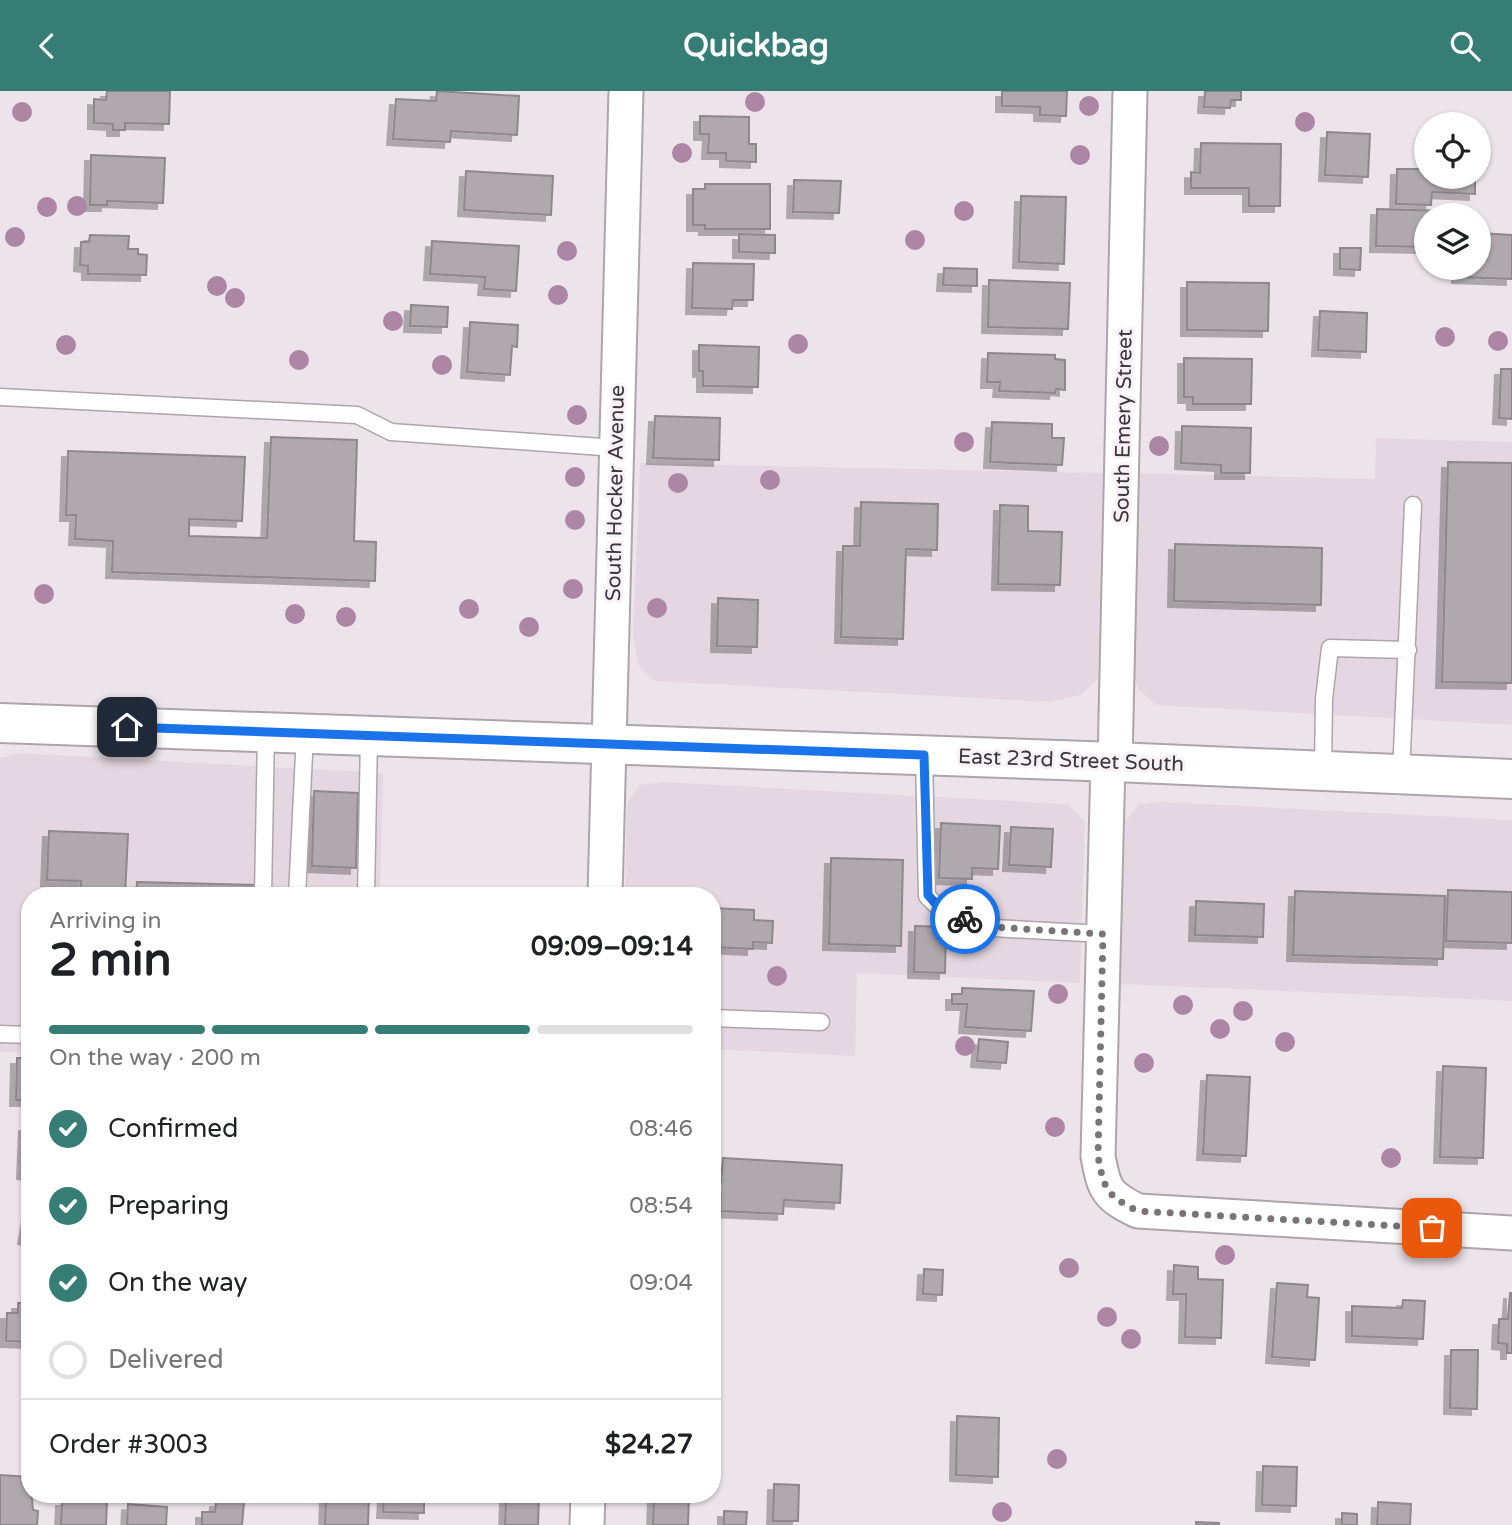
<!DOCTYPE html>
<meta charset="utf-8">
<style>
:root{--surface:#fff;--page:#f6f6f6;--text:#202124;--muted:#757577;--line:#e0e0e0;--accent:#367d75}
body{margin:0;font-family:"Varela Round",sans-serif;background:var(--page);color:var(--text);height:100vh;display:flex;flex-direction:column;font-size:26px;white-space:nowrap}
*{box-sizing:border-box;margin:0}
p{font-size:23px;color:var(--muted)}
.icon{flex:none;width:38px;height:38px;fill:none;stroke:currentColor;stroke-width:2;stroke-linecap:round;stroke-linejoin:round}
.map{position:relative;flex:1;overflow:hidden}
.sheet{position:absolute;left:21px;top:796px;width:700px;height:616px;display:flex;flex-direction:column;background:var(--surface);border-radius:28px;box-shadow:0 2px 5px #0004}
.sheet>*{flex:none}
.buttons{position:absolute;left:1414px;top:21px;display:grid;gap:14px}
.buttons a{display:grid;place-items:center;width:77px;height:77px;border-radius:50%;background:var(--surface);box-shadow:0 2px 5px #0004;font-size:35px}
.pin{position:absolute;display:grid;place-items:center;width:60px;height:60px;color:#fff;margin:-30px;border-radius:14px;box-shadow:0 4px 10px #0006}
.courier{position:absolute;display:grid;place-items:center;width:70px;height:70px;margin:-35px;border:5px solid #1a73e8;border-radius:50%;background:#fff;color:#222;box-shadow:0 2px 9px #0007}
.summary em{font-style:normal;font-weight:800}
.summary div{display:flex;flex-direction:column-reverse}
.summary{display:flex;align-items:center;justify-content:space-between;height:119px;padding:0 28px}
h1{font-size:46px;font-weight:800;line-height:52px}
.bar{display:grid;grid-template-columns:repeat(4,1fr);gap:10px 7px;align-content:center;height:84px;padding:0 28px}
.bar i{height:9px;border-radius:5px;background:var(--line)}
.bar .selected{background:var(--accent)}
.bar p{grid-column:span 4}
.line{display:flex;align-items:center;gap:18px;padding:0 28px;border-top:2px solid var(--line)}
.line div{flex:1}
ol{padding:0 28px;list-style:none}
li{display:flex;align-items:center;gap:21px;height:77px}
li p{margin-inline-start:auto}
li .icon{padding:7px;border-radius:50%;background:var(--accent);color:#fff;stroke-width:4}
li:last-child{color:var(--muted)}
li i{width:38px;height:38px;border:4px solid var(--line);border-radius:50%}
header{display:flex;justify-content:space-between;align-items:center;height:91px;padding:0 28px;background:var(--accent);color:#fff;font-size:32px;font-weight:800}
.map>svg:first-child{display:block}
.built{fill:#e5d7e1}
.building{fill:#afa8ad;stroke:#8e878c;stroke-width:2;filter:url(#shadow)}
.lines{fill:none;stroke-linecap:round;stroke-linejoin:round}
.lane-casing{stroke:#ada5ab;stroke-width:19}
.street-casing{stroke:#ada5ab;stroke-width:37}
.primary-casing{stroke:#ada5ab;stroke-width:42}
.lane{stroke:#fff;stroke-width:16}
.street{stroke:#fff;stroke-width:33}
.primary{stroke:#fff;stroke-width:38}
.tree{fill:#ad86a5}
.done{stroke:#797478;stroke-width:7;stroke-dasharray:0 12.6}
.route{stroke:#1a73e8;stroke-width:9}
.labels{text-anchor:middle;stroke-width:6;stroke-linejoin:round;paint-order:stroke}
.street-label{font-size:21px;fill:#3b383a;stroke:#f9f1f7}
</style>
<header><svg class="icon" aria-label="back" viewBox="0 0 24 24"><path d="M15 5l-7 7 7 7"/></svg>Quickbag<svg class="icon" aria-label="search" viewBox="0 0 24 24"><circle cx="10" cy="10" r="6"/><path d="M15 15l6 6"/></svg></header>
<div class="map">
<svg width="1512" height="1434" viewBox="0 0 1512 1434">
<defs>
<filter id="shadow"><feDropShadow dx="-6" dy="6" stdDeviation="0" flood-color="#0004"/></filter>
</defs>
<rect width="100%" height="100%" fill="#ece4ea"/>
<path class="built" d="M1376,347L1512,351V634L1156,614L1139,599L1131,577L1134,382L1375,388Z
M640,372L1103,382L1098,588L1081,604L1049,611L654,590L639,575L633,547Z
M20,662L383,682L380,805H30V962L0,961V667Z
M663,691L1068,713L1085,731L1080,892L857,882L855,965L712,958V805H625L627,712L640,694Z
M1166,711L1512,729V910L1119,893L1126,730L1139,713Z"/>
<path class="building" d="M107,0H170L169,33L125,32V39H113V33L94,32V8L106,9Z
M437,0L519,5L517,44L451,40L450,51L393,48L396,8L436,10Z
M1002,0H1067L1066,25L1040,24V16L1002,15Z
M1205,0H1241V9H1231L1230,17L1204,16Z
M700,25L749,26V53H756V71L726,70V62H708L709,43H700Z
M1327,41L1370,43L1368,86L1325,84Z
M1201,52L1281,53L1280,115H1249V97H1191V81L1200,82Z
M91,64L165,67L163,112L107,110V114H90Z
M1397,78H1426V86H1475V103L1432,101L1431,114L1396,113Z
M466,80L553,85L551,124L464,119Z
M794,89L841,90L839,122L793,121Z
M705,93H770V138H705V134H693V98H705Z
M1021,105L1066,106L1064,173L1019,171Z
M1377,118L1446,120V124H1426V156L1376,155Z
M1479,142L1512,144V188L1458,186V177H1479Z
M739,143L775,144V162L739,161Z
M90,144L129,145L128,158H138V163L147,164L146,184L88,183V175L80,174L81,151H89Z
M432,150L519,155L516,200L484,198L485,186L430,183Z
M1340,157H1361L1360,179L1340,178Z
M693,172L754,173L753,209H733L732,218L692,217Z
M944,177L977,178V195L943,194Z
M989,189L1070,192L1068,238L988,236Z
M1187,191L1269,192L1268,240L1187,239Z
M411,214L448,216L447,236L410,235Z
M1320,220L1367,222L1366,261L1318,259Z
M470,231L518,234L517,256L512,255L510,284L467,281Z
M699,254L759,256L758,296L703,295V280H699Z
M988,262L1055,264V268L1065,269V299L1056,298L1055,302L999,300L1000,291H987Z
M1184,267L1252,268L1251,313H1193V306H1184Z
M1501,278H1512V328L1499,327Z
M655,325L720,327L719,369L653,367Z
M992,331L1052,333V347H1064L1062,374L990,371Z
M1182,335L1251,337L1250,382H1221V374L1181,372Z
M271,346L357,349L354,450L376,451L375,490L112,481L113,450L75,448L76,424H66L68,360L245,366L242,430L189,428V445L267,447Z
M1448,371L1512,372V592L1442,591Z
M861,411L938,413L937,459L906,458L903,548L841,546L843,455H860Z
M1000,414L1028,415V440L1062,441L1060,494L998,493Z
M1175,453L1322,457L1321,514L1174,510Z
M718,507L758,509L757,556L717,555Z
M314,700L358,702L356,777L312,775Z
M941,732L1000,735L998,778L972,777V788L939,787Z
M1011,736L1053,738L1051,776L1009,774Z
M49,740L128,743L125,805H80L81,790L47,789Z
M831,767L903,769L901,855L829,853Z
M137,791L257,794V805H136Z
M1448,799L1512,801V852L1446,850Z
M1295,800L1445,805L1443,868L1293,864Z
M1196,810L1264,813L1263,846L1195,844Z
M712,817L754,819V829L773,830L772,852L753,851V858L712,856Z
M915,835L946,836L945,882L914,881Z
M962,897L1034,900L1031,940L965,936L967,913H952V903H962Z
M979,948L1008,951L1006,972L977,970Z
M17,967H30V1009H16Z
M1443,975L1486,977L1483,1067L1440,1066Z
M1207,984L1250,986L1246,1065L1203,1063Z
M25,1034L30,1035V1083L23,1082Z
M723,1067L842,1074L840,1112L784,1109L783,1123L720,1120L721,1103H716L717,1090L721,1091Z
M29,1119H30V1159L28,1148L24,1147Z
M1174,1174L1198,1176V1188L1223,1189L1221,1247L1185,1246L1186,1203H1173Z
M924,1178L943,1179L942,1204L923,1203Z
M1277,1192L1308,1194L1307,1206L1319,1207L1315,1269L1272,1266Z
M1510,1202H1512V1262H1507V1253L1498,1252L1499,1228H1508Z
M1403,1209L1425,1210L1423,1248L1352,1245V1215L1402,1217Z
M18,1212H30V1251L6,1250L7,1222H18Z
M1451,1259H1478L1477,1318L1450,1317Z
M957,1325L999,1327L998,1386L956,1384Z
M1263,1375L1297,1376L1296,1415L1262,1414Z
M0,1384L30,1386L33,1419L38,1420L37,1434H0Z
M774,1393L799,1394L798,1430H773Z
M68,1404H90V1410L107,1411L106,1434H61L62,1409H68Z
M326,1404L369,1405L368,1434H325Z
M384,1404H424V1422L383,1421Z
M506,1404H539L538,1434H505Z
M654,1404H689L688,1434H653Z
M216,1410L244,1411L242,1434H202V1421H215Z
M1378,1411L1411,1413L1410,1434H1377Z
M128,1413L167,1416L166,1434H127Z
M724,1420L747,1421L746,1434H724Z
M1342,1422L1357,1423V1434H1342Z
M1196,1431L1219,1432V1434H1196Z"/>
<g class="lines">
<g class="lane-casing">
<path id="lane" d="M0,306L357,324L391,341L616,357
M924,664L927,805L943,821L993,837L1103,843
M1323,680L1324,608L1330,557L1408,559
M1401,683L1413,414
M263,805L266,641
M297,805L305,643
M366,805L369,645
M712,927L821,931
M0,943L30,944"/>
</g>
<g class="street-casing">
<path id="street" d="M1108,671L1098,1065C1104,1099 1107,1105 1138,1120L1512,1142
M1115,671L1130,0
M605,805L626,0
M587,1434L588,1404"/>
</g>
<g class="primary-casing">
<path id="primary" d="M0,632L1115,671L1512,688"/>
</g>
<use href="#lane" class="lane"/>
<use href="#street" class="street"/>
<use href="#primary" class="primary"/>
</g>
<g class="tree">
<circle cx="755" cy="11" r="10"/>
<circle cx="1089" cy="15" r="10"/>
<circle cx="22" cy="21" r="10"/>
<circle cx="1305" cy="31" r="10"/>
<circle cx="682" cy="62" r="10"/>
<circle cx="1080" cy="64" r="10"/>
<circle cx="77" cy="115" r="10"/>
<circle cx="47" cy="116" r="10"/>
<circle cx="964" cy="120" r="10"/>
<circle cx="15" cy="146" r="10"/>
<circle cx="915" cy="149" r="10"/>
<circle cx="567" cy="160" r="10"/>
<circle cx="217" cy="195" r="10"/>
<circle cx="558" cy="204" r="10"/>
<circle cx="235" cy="207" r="10"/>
<circle cx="393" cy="230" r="10"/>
<circle cx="1445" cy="246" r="10"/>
<circle cx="1498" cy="250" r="10"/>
<circle cx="798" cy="253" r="10"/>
<circle cx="66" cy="254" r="10"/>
<circle cx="299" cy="269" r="10"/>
<circle cx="442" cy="274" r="10"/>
<circle cx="577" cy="324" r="10"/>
<circle cx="964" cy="351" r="10"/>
<circle cx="1159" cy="355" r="10"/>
<circle cx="575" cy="386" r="10"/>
<circle cx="770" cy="389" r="10"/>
<circle cx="678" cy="392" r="10"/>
<circle cx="575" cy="429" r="10"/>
<circle cx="573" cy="498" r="10"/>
<circle cx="44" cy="503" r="10"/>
<circle cx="657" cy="517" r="10"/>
<circle cx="469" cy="518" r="10"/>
<circle cx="295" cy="523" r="10"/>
<circle cx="346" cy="526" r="10"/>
<circle cx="529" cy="536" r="10"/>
<circle cx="777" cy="885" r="10"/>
<circle cx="1058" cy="903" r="10"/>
<circle cx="1183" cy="914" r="10"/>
<circle cx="1243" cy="920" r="10"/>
<circle cx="1220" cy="938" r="10"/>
<circle cx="1285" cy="951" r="10"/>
<circle cx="965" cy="955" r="10"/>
<circle cx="1144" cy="972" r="10"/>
<circle cx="1055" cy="1036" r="10"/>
<circle cx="1391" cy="1067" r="10"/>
<circle cx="1225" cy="1164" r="10"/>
<circle cx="1069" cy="1177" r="10"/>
<circle cx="1107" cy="1226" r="10"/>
<circle cx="1131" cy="1248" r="10"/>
<circle cx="1057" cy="1368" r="10"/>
<circle cx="1002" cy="1421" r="10"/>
</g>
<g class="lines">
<path class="done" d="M965,828L993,836L1103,843L1098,1065C1104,1099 1107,1105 1138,1120L1432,1137"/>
<path class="route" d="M127,636L924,664L928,804L943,821L965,828"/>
</g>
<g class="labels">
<g class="street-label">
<text transform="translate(1123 335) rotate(-89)" y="7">South Emery Street</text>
<text transform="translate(615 402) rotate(-89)" y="7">South Hocker Avenue</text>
<text transform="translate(1071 669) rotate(2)" y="7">East 23rd Street South</text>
</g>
</g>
</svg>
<div class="buttons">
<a><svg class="icon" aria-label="locate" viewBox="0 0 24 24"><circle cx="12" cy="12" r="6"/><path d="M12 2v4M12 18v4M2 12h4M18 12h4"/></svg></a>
<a><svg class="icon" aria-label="layers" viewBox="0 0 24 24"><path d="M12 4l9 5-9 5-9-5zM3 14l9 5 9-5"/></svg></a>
</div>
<div class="pin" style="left:1432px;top:1137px;background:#ea580c"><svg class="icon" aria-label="bag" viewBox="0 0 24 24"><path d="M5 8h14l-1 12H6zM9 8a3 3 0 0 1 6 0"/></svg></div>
<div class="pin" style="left:127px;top:636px;background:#1f2937"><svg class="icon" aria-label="home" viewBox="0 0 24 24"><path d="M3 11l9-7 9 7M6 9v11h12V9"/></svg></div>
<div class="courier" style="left:965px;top:828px"><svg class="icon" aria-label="bike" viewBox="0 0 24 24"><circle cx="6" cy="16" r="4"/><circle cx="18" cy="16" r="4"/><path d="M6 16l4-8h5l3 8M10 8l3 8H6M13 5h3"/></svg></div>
<section class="sheet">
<div class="summary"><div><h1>2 min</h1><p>Arriving in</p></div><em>09:09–09:14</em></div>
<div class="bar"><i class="selected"></i><i class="selected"></i><i class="selected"></i><i></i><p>On the way · 200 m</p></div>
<ol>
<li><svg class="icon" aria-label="check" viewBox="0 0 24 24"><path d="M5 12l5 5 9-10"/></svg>Confirmed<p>08:46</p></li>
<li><svg class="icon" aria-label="check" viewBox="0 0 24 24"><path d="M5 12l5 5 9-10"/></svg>Preparing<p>08:54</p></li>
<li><svg class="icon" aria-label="check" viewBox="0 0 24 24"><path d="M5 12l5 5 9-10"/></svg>On the way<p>09:04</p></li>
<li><i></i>Delivered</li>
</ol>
<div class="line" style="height:91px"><div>Order #3003</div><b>$24.27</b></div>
</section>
</div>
